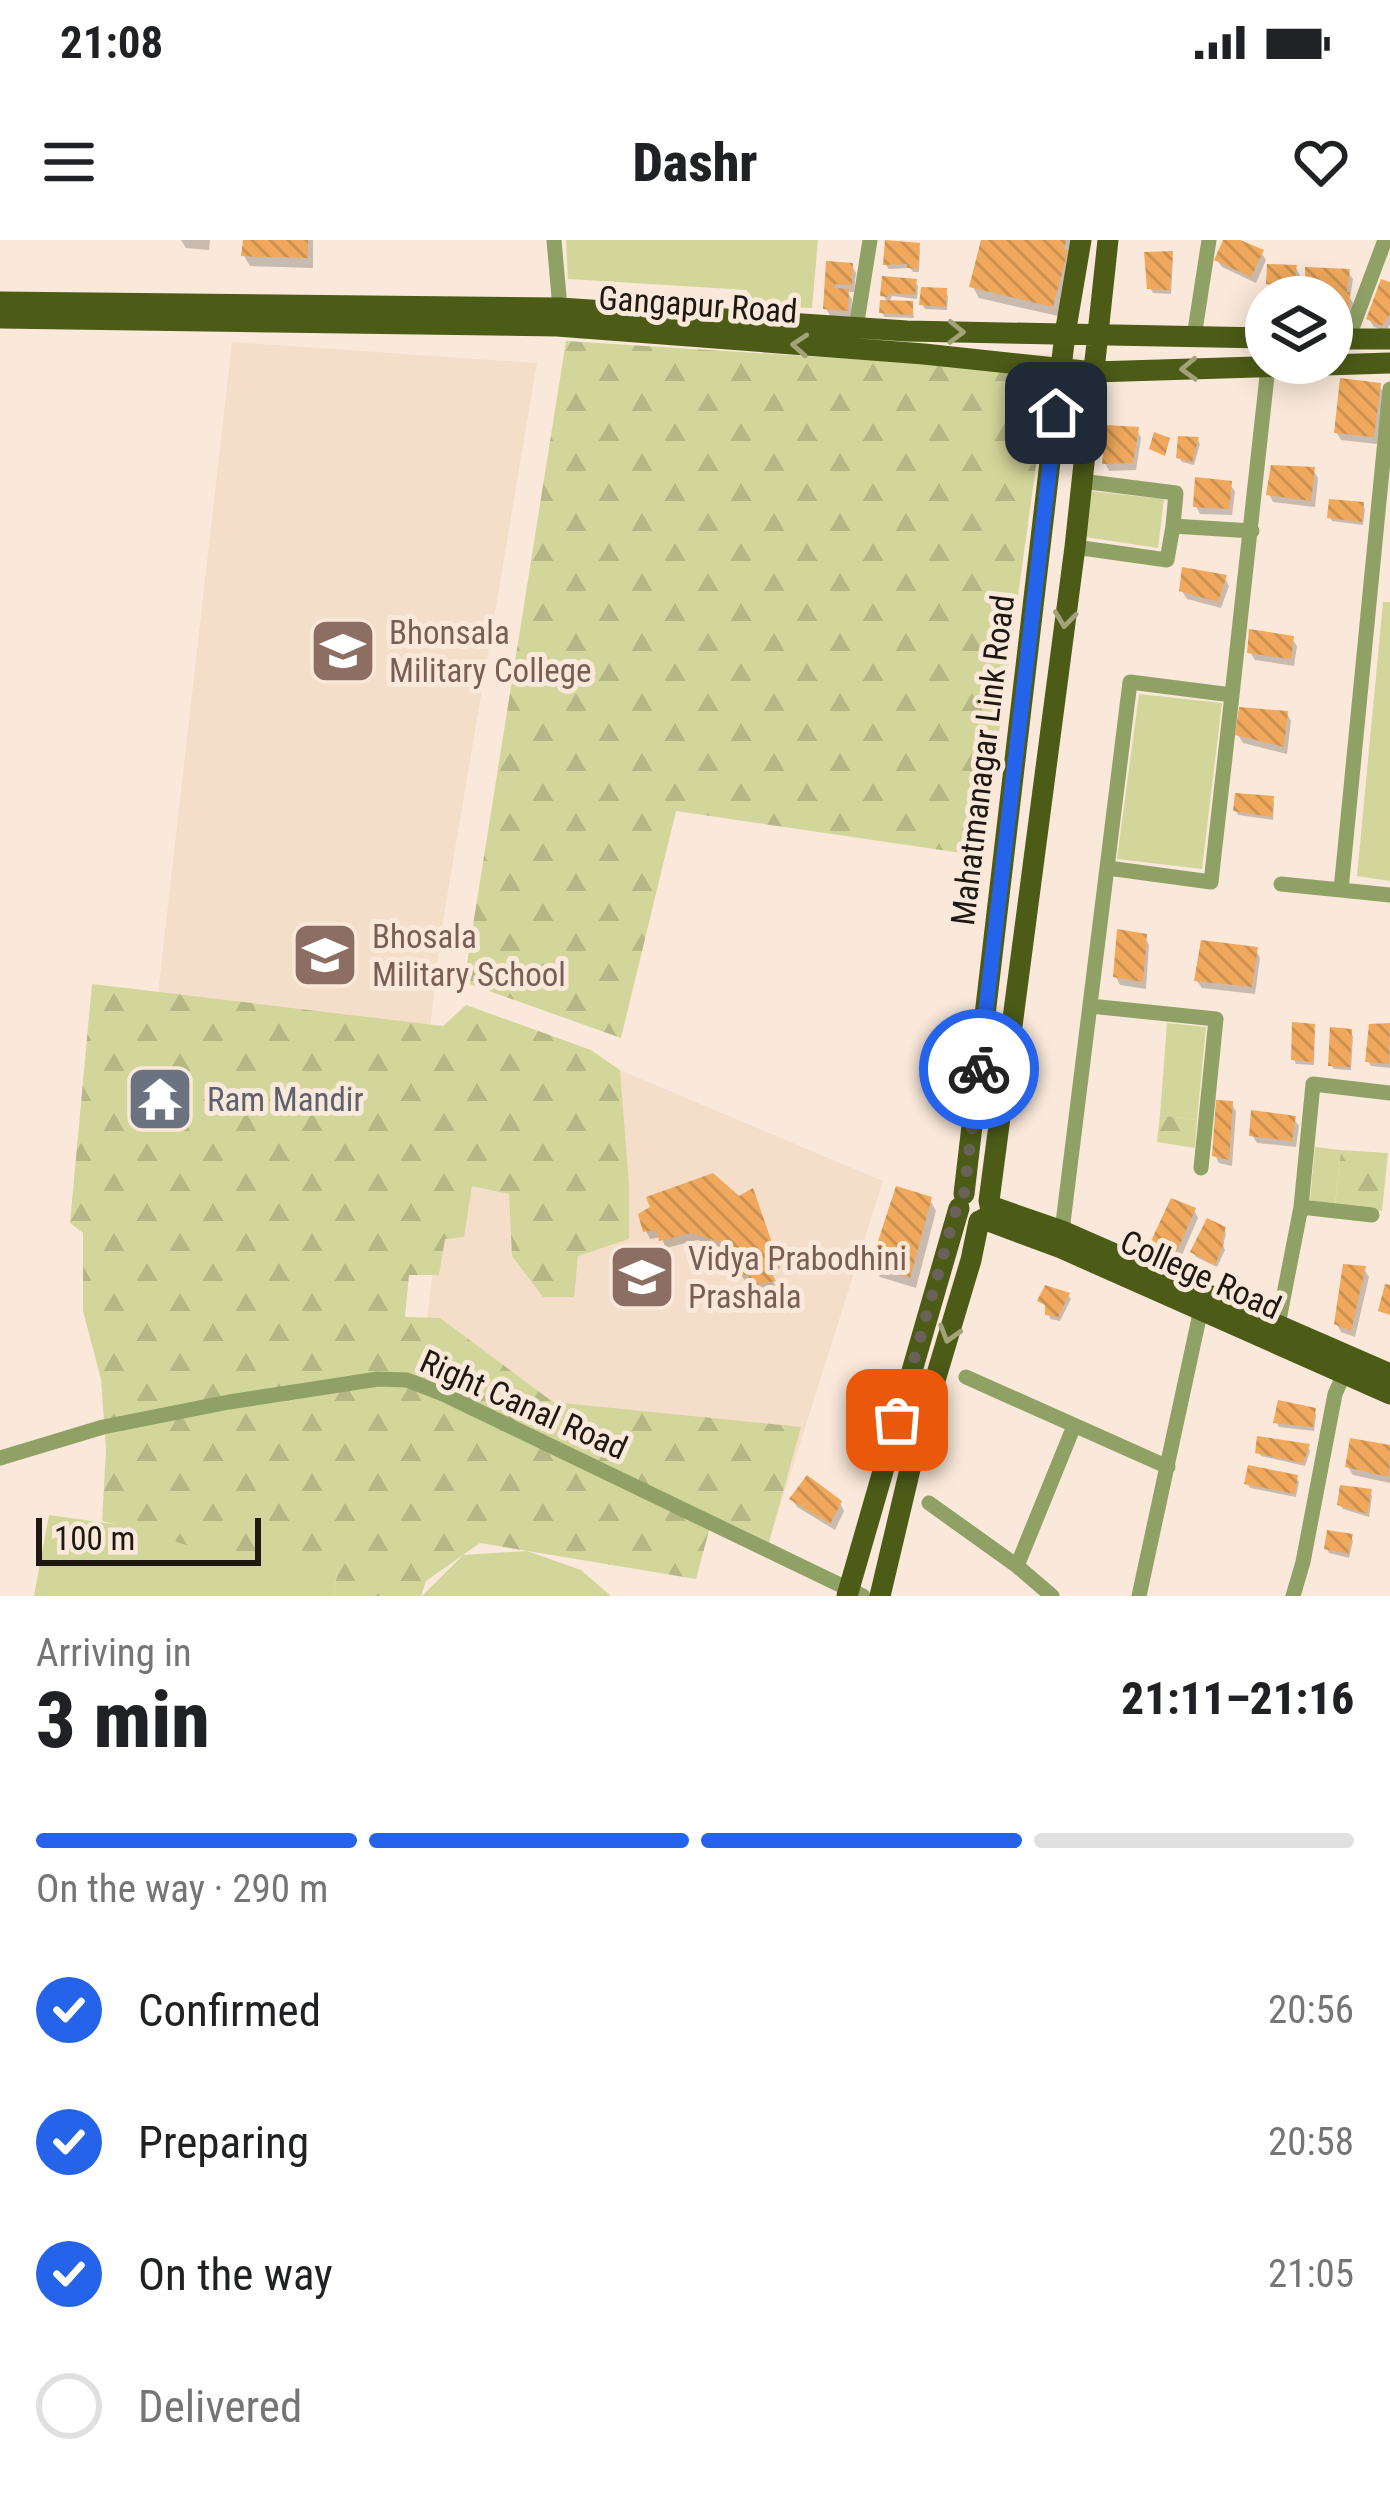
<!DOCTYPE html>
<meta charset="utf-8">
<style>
:root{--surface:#fff;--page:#f6f6f6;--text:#202124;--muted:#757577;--line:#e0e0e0;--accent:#2563eb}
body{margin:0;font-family:"Roboto Condensed",sans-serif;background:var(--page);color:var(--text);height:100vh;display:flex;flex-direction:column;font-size:45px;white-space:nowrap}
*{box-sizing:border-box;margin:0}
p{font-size:39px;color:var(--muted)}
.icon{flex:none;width:66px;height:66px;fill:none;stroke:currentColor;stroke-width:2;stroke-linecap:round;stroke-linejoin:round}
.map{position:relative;height:1356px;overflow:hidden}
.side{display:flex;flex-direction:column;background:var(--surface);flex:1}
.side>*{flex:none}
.fabs{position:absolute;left:1245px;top:36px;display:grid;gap:24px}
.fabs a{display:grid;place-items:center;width:108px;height:108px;border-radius:50%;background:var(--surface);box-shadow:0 6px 30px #0003;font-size:60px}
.scale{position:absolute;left:36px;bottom:30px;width:225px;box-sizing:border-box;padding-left:12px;border:6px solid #1d1812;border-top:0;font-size:33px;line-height:42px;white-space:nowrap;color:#1d1812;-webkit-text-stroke:9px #fae9da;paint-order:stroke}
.pin{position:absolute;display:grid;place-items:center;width:102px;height:102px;color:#fff;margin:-51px;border-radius:24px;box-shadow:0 6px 18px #0006}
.courier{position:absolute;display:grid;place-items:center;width:120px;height:120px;margin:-60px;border:9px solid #2563eb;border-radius:50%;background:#fff;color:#222;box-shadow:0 3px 15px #0007}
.overview em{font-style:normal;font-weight:800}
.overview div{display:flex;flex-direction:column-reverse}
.overview{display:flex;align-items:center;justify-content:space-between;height:204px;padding:0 36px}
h1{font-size:78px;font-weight:800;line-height:90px}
.bar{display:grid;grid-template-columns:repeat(4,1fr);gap:18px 12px;align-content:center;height:144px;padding:0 36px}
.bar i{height:15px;border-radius:9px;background:var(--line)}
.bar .current{background:var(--accent)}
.bar p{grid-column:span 4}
ol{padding:0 36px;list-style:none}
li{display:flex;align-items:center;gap:36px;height:132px}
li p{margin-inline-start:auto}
li .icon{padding:12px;border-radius:50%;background:var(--accent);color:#fff;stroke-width:4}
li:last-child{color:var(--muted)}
li i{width:66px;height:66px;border:6px solid var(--line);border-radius:50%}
.status{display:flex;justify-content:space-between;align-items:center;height:84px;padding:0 60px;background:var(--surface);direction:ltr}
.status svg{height:33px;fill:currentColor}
header{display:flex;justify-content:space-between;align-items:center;height:156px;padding:0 36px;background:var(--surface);font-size:54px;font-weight:800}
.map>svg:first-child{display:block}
.built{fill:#f5dec9}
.green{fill:#d3d69a}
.forest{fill:url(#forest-firs)}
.shadow{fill:#0003}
.building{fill:url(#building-back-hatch)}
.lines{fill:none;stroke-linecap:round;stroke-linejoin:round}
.minor{stroke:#90a166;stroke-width:15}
.major{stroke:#4c5c17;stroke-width:21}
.oneway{stroke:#a3a278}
.done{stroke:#6a6158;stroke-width:12;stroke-dasharray:0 21.6}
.route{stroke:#2563eb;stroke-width:15}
.labels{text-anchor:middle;stroke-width:10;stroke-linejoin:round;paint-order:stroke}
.street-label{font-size:33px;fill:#1d1812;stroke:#fae9da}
.education-label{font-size:33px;fill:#785e54;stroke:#fae9da;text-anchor:start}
.worship-label{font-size:33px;fill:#5b616d;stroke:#fae9da;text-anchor:start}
</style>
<div class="status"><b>21:08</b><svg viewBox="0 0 49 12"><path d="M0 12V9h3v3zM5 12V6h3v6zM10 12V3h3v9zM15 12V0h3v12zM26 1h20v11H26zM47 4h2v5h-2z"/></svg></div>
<header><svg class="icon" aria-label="menu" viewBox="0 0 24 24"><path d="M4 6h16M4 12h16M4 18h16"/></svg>Dashr<svg class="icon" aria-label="heart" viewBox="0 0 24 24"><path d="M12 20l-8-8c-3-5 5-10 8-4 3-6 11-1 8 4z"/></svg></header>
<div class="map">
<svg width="1390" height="1356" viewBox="0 0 1390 1356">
<defs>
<pattern id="forest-firs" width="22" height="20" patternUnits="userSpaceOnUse" patternTransform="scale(3)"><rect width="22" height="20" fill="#d3d69a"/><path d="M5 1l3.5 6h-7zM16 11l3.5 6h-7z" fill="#b5b784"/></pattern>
<pattern id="building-back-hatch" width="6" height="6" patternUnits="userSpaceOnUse" patternTransform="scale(3)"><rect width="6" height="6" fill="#efa85c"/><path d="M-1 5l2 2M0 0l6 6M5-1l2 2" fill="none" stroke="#cc904f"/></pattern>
</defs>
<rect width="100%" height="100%" fill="#fae9da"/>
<path class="built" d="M232,102L537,123L440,699L429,800L154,788Z
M466,765L883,941L769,1302L420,1134Z"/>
<path class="green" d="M566,0H818L812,68L746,66L747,50L568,39Z
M1090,251L1164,259L1158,308L1085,297Z
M1383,362H1390V641L1357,636Z
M1139,454L1222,463L1202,629L1117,619Z
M1167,783L1206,787L1197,880L1160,875Z
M1315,907L1341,910L1335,965L1310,960Z
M49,1275L339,1316L334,1356H34Z
M527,1311L581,1330L611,1356H422L463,1315Z"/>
<path class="forest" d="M566,101L1011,129L1027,136L1044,168L982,616L676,571L621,798L464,742Z
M92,744L443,786L466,765L591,810L620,830L629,945V999L578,1016L574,1057H543L512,1016L509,954L472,946L464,997L445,999L439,1035H409L405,1077L440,1078L553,1162L801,1187L769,1302L713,1276L696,1339L480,1303L426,1341L421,1356H334L339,1316L223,1318L157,1295L102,1281L106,1210L101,1139L83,1071V993L70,983Z
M1160,875L1197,880L1195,908L1157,902Z
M1341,910L1388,913L1382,971L1335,965Z"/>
<path class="shadow" d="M181,0H210L209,10L186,8Z
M246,0H313V28L250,26L244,16Z
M984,0H1075L1058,76L979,58L973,47Z
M1226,0H1233L1261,12L1266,20L1256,43L1222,27L1217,20Z
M918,6L920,10L919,32H913L910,28L889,29L886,25Z
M1171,14L1173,18L1171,54L1153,53L1150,48Z
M829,24L852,26L856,33L854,52H847L852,59L851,77L830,76L826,68Z
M1295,27L1300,35L1296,57H1268L1275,54L1269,43Z
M1348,32L1353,39L1350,58L1353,63L1352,81L1332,80V57H1310L1320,54L1308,40Z
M915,42L918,46L917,59L892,56L889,63L912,64L914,78L885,77L882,73L888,63L883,55Z
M1390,46V84L1386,92L1374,87L1369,79Z
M945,51L948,56L947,70L925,69L922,64Z
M1379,146L1384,153L1377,204L1341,200L1337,193Z
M1137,190L1141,198L1136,230L1109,231L1105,223Z
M1198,200L1200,204L1194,225L1182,222L1179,217Z
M1313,230L1318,238L1315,267L1273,262L1269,254Z
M1230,244L1235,252L1232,275L1200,274L1196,266Z
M1362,265L1365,269L1363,285L1332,281L1330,277Z
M1225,338L1229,346L1221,368L1187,359L1182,351Z
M1292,399L1297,406L1294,426L1255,420L1250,412Z
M1287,474L1291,481L1287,514L1243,503L1238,495Z
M1272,559L1274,563L1273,580L1238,575L1236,570Z
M1145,697L1149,705L1146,749L1120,745L1116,737Z
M1256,710L1260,718L1255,754L1202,748L1197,741Z
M1390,786V828L1371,826L1368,821L1372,787Z
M1313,787L1315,791L1314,825L1296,824L1294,819Z
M1350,792L1353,796L1351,830L1334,829L1331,825Z
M1232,864L1236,872L1232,926L1219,923L1215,915Z
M1294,879L1299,886L1296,907L1257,903L1252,895Z
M756,959L780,1028L770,1035L777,1049L761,1051L754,1040L746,1044L730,1010L697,1000L666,1008L661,997L650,999L646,991L738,960Z
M930,960L936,971L916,1048L880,1037L874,1026Z
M1194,970L1198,978L1181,1017L1159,1009L1154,1001Z
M1224,989L1226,994L1223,1005L1225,1010L1217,1027L1196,1017L1193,1012Z
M1364,1029L1369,1037L1355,1097L1341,1092L1337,1084Z
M1068,1055L1071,1059L1060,1081L1050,1079L1048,1068L1040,1061Z
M1314,1170L1316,1175L1314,1191L1279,1187L1277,1183Z
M1352,1202L1390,1208V1243L1353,1235L1348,1227Z
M1308,1207L1310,1211L1305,1226L1261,1216L1258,1212Z
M1296,1238L1299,1242L1296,1257L1250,1248L1247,1243Z
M1370,1252L1372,1256L1369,1277L1343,1269L1340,1265Z
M792,1259L840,1263L844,1271L835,1290L797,1267Z
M1351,1297L1353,1301L1349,1318L1329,1313L1327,1309Z"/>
<path class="building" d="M243,0H308V18L241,16Z
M885,0L920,3L918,29L907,28V24L883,25Z
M981,0H1066L1064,9L1068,10L1053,67L969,47Z
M1223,0H1240L1264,10L1251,37L1214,20Z
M1173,11L1170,50L1147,49L1144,12Z
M826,21L853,23L852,45L835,44L834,48L849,49L848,71L823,69Z
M1267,24L1297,25L1292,57H1265V51H1274V45L1266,44Z
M1305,27L1350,29L1347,52H1350L1349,74L1332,73V57H1310L1311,51L1319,52V47L1312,46V41L1305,40Z
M882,36L917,39L915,55L890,53L888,57L880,56Z
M1381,39L1390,42V74L1382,86L1366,79Z
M921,47L947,48L946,67L919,65Z
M880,60L913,61V75L879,73Z
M1340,138L1381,143L1374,197L1334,193Z
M1106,185L1139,187L1133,223L1102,224Z
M1154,192L1170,198L1165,216L1149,209Z
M1178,196L1199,197L1192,222L1176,218Z
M1271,225L1315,227L1311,261L1266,255Z
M1195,237L1232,241L1229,269L1193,267Z
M1329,259L1364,262L1362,282L1327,278Z
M1182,327L1227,335L1218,362L1179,351Z
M1249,389L1294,396L1291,419L1247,413Z
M1239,467L1288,471L1284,507L1235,495Z
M1235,553L1274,556L1272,577L1233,571Z
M1117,689L1147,694L1143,742L1113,737Z
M1201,700L1258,707L1252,747L1194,741Z
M1292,782L1315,784L1313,822L1291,820Z
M1390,783L1389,824L1365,822L1369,784Z
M1330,787L1352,789L1350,827L1328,826Z
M1216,860L1233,861L1229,920L1212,916Z
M1251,870L1296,876L1292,901L1249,896Z
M713,933L739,956L753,948L778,1020L768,1026L776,1041L754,1045L747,1034L739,1038L724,1003L691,993L659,1001L657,990L643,992L638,974L650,967L646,957Z
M896,946L932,957L910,1038L870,1026Z
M1171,958L1196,968L1177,1011L1151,1001Z
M1207,978L1226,987L1222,999L1224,1003L1215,1025L1190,1012Z
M1343,1024L1366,1026L1351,1091L1334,1084Z
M1385,1044L1390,1045V1075L1378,1071Z
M1045,1045L1070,1053L1058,1077L1045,1075V1065L1037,1061Z
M1278,1160L1316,1168L1313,1187L1273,1183Z
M1257,1196L1310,1204L1303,1223L1255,1213Z
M1350,1198L1390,1205L1389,1237L1345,1227Z
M1248,1225L1298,1235L1295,1254L1244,1244Z
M807,1235L842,1261L830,1284L789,1259Z
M1340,1245L1372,1249L1367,1274L1337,1265Z
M1327,1290L1353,1294L1348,1314L1324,1309Z"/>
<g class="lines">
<path class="minor" d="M554,0L560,68
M856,88L870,0
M1194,97L1209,0
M1348,99L1385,0
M1390,149L1341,650L1390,655
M1081,241L1176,253L1173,286
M1075,307L1167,320L1173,286L1252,291
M1108,628L1211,642L1232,455
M1281,644L1341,650
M1090,766L1216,779L1201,928
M1301,967L1372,975
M1062,991L1130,442L1232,455L1268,127
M1278,1085L1301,967L1313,844L1390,853
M966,1137L1168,1227
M0,1218L103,1187L229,1162L378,1139L407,1140L443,1154L863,1356
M929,1263L1017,1326L1052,1356
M1017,1326L1074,1186
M1139,1356L1201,1069
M1293,1356L1303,1322L1335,1154L1344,1134"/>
<path class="major" d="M0,62L560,68L907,91L1266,98
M0,78L557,86L924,114L1094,132L1390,123
M1332,99H1390
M964,954L1065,94L1081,0
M989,961L1075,307L1108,0
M990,966L1062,991L1390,1134
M983,979L1061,1008L1390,1154
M847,1356L959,968
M880,1356L916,1204L971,1020L979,981"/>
</g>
<defs><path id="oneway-chevron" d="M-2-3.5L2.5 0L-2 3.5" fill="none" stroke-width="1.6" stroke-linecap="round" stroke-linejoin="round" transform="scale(3)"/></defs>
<g class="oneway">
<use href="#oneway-chevron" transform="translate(956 92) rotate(1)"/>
<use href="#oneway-chevron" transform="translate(800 105) rotate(-176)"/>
<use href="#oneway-chevron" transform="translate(1189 129) rotate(178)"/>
<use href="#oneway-chevron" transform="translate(1065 379) rotate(97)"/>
<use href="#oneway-chevron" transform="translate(949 1094) rotate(107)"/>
</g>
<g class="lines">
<path class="done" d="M897,1180L958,963L964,954L979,829"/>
<path class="route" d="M979,829L1056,173"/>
</g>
<defs>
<g id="university-square" transform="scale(3.45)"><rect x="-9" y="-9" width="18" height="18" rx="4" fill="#8d6e63" stroke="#fae9da"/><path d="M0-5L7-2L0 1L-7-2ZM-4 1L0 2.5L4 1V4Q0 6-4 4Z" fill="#fff"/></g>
<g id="school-square" transform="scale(3.45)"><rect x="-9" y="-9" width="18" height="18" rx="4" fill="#8d6e63" stroke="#fae9da"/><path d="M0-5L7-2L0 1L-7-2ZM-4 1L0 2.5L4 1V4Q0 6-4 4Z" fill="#fff"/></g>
<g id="temple-square" transform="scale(3.45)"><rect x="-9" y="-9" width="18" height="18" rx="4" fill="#6b7280" stroke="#fae9da"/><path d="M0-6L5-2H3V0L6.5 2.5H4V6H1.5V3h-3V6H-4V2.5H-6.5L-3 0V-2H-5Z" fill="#fff"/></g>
</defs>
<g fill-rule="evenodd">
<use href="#university-square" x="343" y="411"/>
<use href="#school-square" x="325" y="715"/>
<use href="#temple-square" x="160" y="859"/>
<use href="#school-square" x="642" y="1037"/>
</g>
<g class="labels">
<g class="street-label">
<text transform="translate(698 64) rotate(4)" y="12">Gangapur Road</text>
<text transform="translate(982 520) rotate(-83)" y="12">Mahatmanagar Link Road</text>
<text transform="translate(1201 1034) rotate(24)" y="12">College Road</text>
<text transform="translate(524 1164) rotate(24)" y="12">Right Canal Road</text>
</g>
<g class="education-label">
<text x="389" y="404">Bhonsala<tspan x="389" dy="38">Military College</tspan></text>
<text x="372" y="708">Bhosala<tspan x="372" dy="38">Military School</tspan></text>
<text x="688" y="1030">Vidya Prabodhini<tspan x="688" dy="38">Prashala</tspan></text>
</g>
<g class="worship-label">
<text x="207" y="871">Ram Mandir</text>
</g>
</g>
</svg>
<div class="fabs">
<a><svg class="icon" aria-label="layers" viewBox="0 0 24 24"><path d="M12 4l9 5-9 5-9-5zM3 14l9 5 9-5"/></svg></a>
</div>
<div class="scale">100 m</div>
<div class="pin" style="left:897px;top:1180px;background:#ea580c"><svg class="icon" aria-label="bag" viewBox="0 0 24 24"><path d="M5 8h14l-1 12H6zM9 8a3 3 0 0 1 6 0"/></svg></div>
<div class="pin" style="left:1056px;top:173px;background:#1f2937"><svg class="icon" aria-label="home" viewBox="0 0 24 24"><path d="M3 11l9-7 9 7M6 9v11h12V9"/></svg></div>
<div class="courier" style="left:979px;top:829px"><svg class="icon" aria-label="bike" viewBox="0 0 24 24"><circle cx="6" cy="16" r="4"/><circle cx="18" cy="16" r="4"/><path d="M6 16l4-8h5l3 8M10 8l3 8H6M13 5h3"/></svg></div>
</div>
<section class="side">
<div class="overview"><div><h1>3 min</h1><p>Arriving in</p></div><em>21:11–21:16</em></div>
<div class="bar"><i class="current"></i><i class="current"></i><i class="current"></i><i></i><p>On the way · 290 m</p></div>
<ol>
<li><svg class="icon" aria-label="check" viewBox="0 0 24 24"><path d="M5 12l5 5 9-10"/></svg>Confirmed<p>20:56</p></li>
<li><svg class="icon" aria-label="check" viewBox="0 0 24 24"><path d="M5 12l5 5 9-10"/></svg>Preparing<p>20:58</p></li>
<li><svg class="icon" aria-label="check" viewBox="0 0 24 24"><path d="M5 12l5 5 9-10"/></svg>On the way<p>21:05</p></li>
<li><i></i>Delivered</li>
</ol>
</section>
